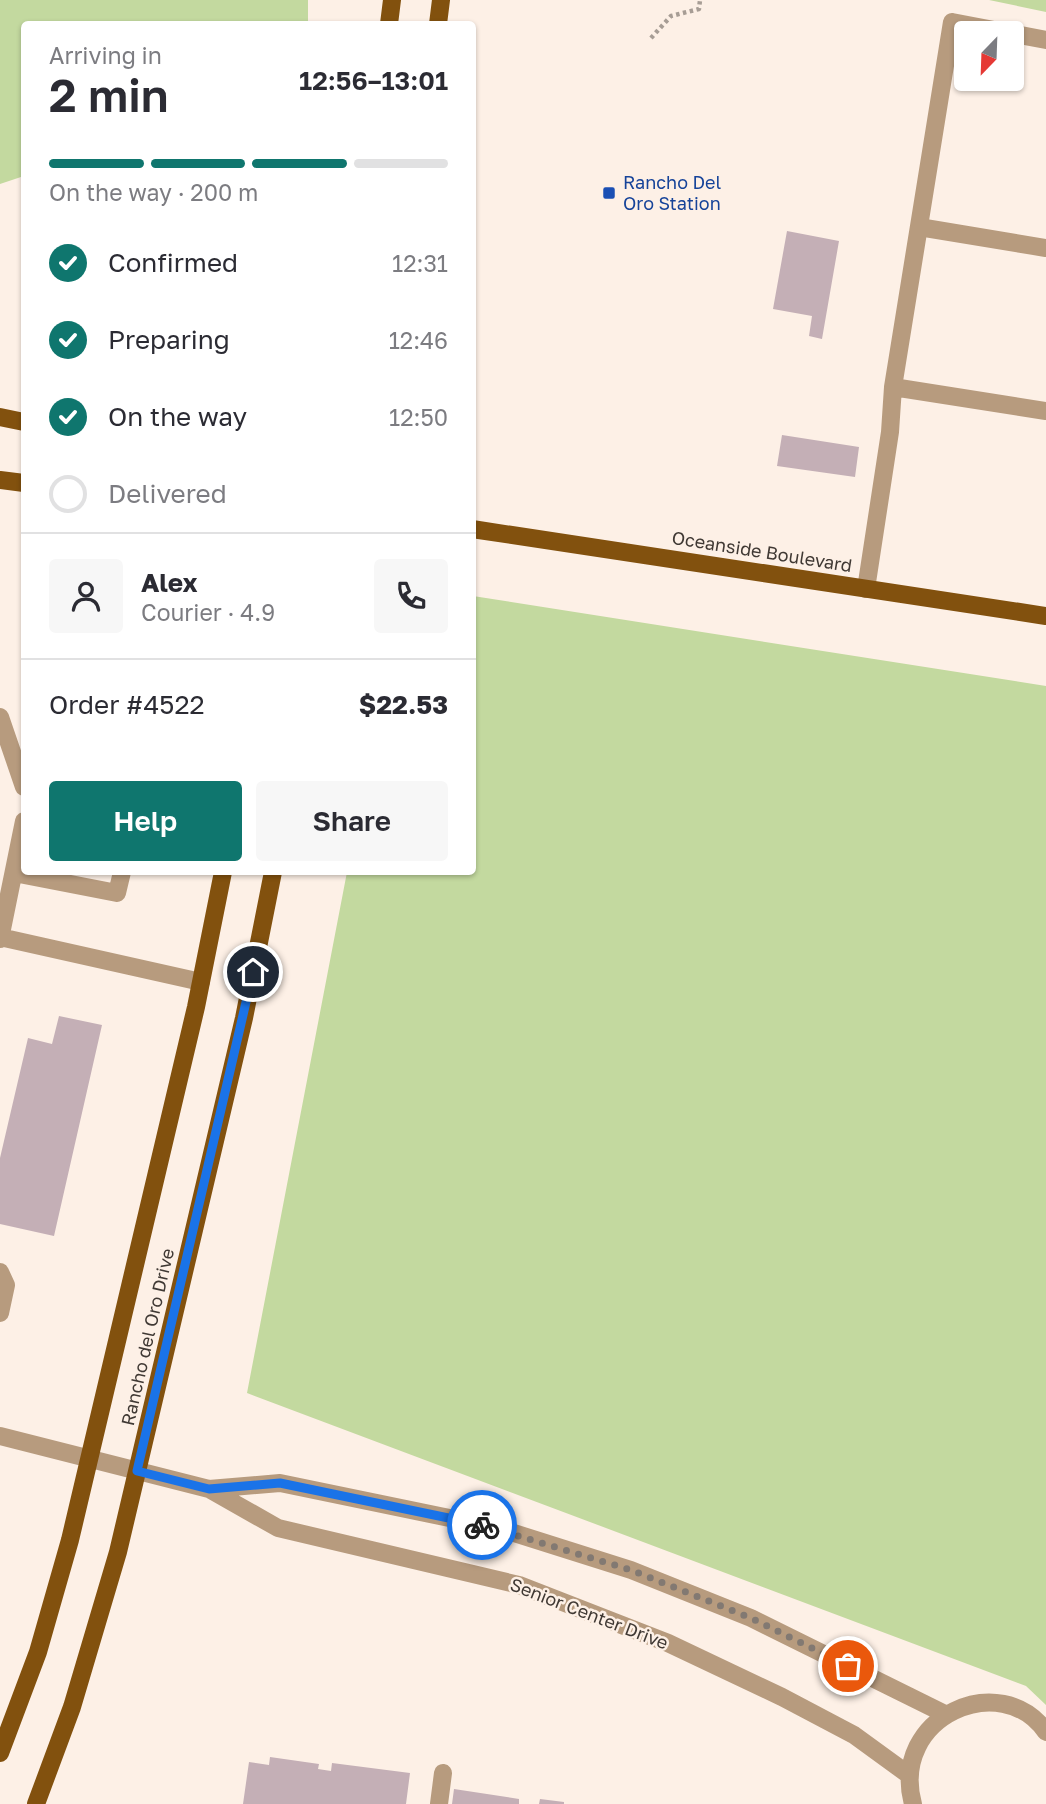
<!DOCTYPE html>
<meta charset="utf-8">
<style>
:root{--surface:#fff;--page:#f7f7f7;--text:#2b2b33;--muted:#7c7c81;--line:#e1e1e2;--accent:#0f766e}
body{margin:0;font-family:"Golos Text",sans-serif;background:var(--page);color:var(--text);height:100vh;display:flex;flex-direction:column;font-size:26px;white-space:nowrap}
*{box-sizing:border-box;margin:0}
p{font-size:23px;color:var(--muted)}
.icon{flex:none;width:38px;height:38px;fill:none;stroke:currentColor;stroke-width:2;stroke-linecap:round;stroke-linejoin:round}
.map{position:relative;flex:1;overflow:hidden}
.drawer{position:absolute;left:21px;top:21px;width:455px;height:854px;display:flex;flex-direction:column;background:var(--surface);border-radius:7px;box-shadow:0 2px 5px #0004}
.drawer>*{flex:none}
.needle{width:46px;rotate:203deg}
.controls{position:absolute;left:954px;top:21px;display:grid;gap:14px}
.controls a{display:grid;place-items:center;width:70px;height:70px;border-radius:7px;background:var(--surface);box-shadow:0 2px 5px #0004;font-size:35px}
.pin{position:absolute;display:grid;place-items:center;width:60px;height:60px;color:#fff;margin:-30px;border:4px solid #fff;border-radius:50%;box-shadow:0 2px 7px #0007}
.courier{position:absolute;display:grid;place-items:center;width:70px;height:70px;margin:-35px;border:5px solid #1a73e8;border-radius:50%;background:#fff;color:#222;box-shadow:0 2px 9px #0007}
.headline em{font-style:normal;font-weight:600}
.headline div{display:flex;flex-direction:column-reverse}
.headline{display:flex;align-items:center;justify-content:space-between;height:119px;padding:0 28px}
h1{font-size:46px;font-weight:600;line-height:52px}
.bar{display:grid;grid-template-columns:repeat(4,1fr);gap:10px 7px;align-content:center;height:84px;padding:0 28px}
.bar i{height:9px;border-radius:5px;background:var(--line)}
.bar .active{background:var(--accent)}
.bar p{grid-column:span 4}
.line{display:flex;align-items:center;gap:18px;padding:0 28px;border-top:2px solid var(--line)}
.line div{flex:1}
.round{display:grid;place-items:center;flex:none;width:74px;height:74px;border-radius:7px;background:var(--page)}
ol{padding:0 28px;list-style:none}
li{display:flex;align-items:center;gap:21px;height:77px}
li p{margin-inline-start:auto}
li .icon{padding:7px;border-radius:50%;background:var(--accent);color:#fff;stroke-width:4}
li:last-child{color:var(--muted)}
li i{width:38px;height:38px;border:4px solid var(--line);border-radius:50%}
.action{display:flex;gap:14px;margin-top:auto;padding:14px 28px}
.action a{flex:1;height:80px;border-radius:7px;background:var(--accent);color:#fff;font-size:28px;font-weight:600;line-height:80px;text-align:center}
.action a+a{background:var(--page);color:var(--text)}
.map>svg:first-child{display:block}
.green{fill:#c3d99f}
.building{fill:#c4afb6}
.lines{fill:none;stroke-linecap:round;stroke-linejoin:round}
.path{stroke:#a79d95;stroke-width:4.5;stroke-dasharray:3.5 3.5;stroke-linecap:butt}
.minor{stroke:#b79b7e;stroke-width:18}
.major{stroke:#82510e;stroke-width:18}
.done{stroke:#827972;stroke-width:7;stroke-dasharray:0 12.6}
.route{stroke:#1a73e8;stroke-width:9}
.transit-dot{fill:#1a4fb4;stroke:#fdf0e6;stroke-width:2.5}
.labels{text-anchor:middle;stroke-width:5;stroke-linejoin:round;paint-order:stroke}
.transit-label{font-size:18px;fill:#164399;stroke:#fdf0e6;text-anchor:start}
.street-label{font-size:18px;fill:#403934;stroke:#fdf0e6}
</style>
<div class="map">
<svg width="1046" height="1804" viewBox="0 0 1046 1804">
<rect width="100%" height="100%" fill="#fdf0e6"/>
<path class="green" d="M0,0H308V24H24V176L0,184Z
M989,0H1046V12Z
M473,596L1046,686V1705L1026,1686L247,1393L347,872H472Z"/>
<path class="building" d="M787,231L839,241L822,339L809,336L812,316L773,309Z
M782,435L859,447L855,477L777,466Z
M59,1016L102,1025L54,1236L0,1224V1158L28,1038L52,1044Z
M270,1757L319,1764L318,1769L331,1771L332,1763L410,1773L406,1804H243L249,1762L269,1765Z
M454,1789L519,1799V1804H452Z
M540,1799L564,1802V1804H539Z"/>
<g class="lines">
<path class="path" d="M651,38L671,16L699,9L700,0"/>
<path class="minor" d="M919,227L1046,248
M893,387L952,22L1046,40
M866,589L890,432L893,387L1046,411
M0,717L24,787
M14,873L117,893L122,872
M0,937L201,982
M0,939L24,821
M0,1272L6,1285L0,1313
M0,1436L209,1489L278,1528L519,1585L668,1643L782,1697L854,1735L909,1775
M209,1489L280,1483L498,1528L631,1570L751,1618L945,1714
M439,1804L443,1773
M913,1804C889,1716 1002,1668 1046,1732"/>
<path class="major" d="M389,24L392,0
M438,24L441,0
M0,417L24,422
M0,480L24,483
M472,529L1046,616
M0,1753L38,1652L70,1540L196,1007L223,872
M36,1804L72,1707L118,1552L244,1018L273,872"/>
</g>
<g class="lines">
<path class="done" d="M482,1525L631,1570L751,1618L848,1666"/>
<path class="route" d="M253,972L137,1471L209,1489L280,1483L482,1525"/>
</g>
<rect class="transit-dot" x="602" y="186" width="14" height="14" rx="3.5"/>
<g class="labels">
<g class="transit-label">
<text x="623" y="189">Rancho Del<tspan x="623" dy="21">Oro Station</tspan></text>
</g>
<g class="street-label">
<text transform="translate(762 552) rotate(9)" y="6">Oceanside Boulevard</text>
<text transform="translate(148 1337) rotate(-77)" y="6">Rancho del Oro Drive</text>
<text transform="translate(589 1614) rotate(21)" y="6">Senior Center Drive</text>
</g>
</g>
</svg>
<div class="controls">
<a><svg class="needle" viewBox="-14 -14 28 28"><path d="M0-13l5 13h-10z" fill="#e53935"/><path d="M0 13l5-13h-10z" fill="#7c7c81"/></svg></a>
</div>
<div class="pin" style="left:848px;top:1666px;background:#ea580c"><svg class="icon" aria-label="bag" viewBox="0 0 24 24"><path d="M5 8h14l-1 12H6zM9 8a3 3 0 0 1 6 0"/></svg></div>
<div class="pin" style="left:253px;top:972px;background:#1f2937"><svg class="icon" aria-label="home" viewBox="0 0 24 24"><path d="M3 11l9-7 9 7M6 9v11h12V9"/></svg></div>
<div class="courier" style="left:482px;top:1525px"><svg class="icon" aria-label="bike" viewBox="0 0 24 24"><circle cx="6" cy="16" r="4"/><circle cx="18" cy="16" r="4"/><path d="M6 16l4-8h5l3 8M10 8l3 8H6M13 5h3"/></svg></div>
<section class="drawer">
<div class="headline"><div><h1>2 min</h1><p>Arriving in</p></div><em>12:56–13:01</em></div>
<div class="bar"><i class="active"></i><i class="active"></i><i class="active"></i><i></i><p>On the way · 200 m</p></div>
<ol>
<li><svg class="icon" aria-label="check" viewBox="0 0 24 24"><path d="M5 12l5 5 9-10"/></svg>Confirmed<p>12:31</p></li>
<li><svg class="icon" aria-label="check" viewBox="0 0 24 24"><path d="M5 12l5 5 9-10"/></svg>Preparing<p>12:46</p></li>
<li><svg class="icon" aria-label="check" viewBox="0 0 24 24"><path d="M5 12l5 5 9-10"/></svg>On the way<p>12:50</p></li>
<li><i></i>Delivered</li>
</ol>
<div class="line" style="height:126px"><a class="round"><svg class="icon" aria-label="person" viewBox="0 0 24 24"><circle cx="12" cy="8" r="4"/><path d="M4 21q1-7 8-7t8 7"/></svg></a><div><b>Alex</b><p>Courier · 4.9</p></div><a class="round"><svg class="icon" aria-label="phone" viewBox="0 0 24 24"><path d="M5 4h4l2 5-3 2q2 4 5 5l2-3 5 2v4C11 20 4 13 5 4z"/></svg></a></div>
<div class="line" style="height:91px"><div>Order #4522</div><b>$22.53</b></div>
<div class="action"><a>Help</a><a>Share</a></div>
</section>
</div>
